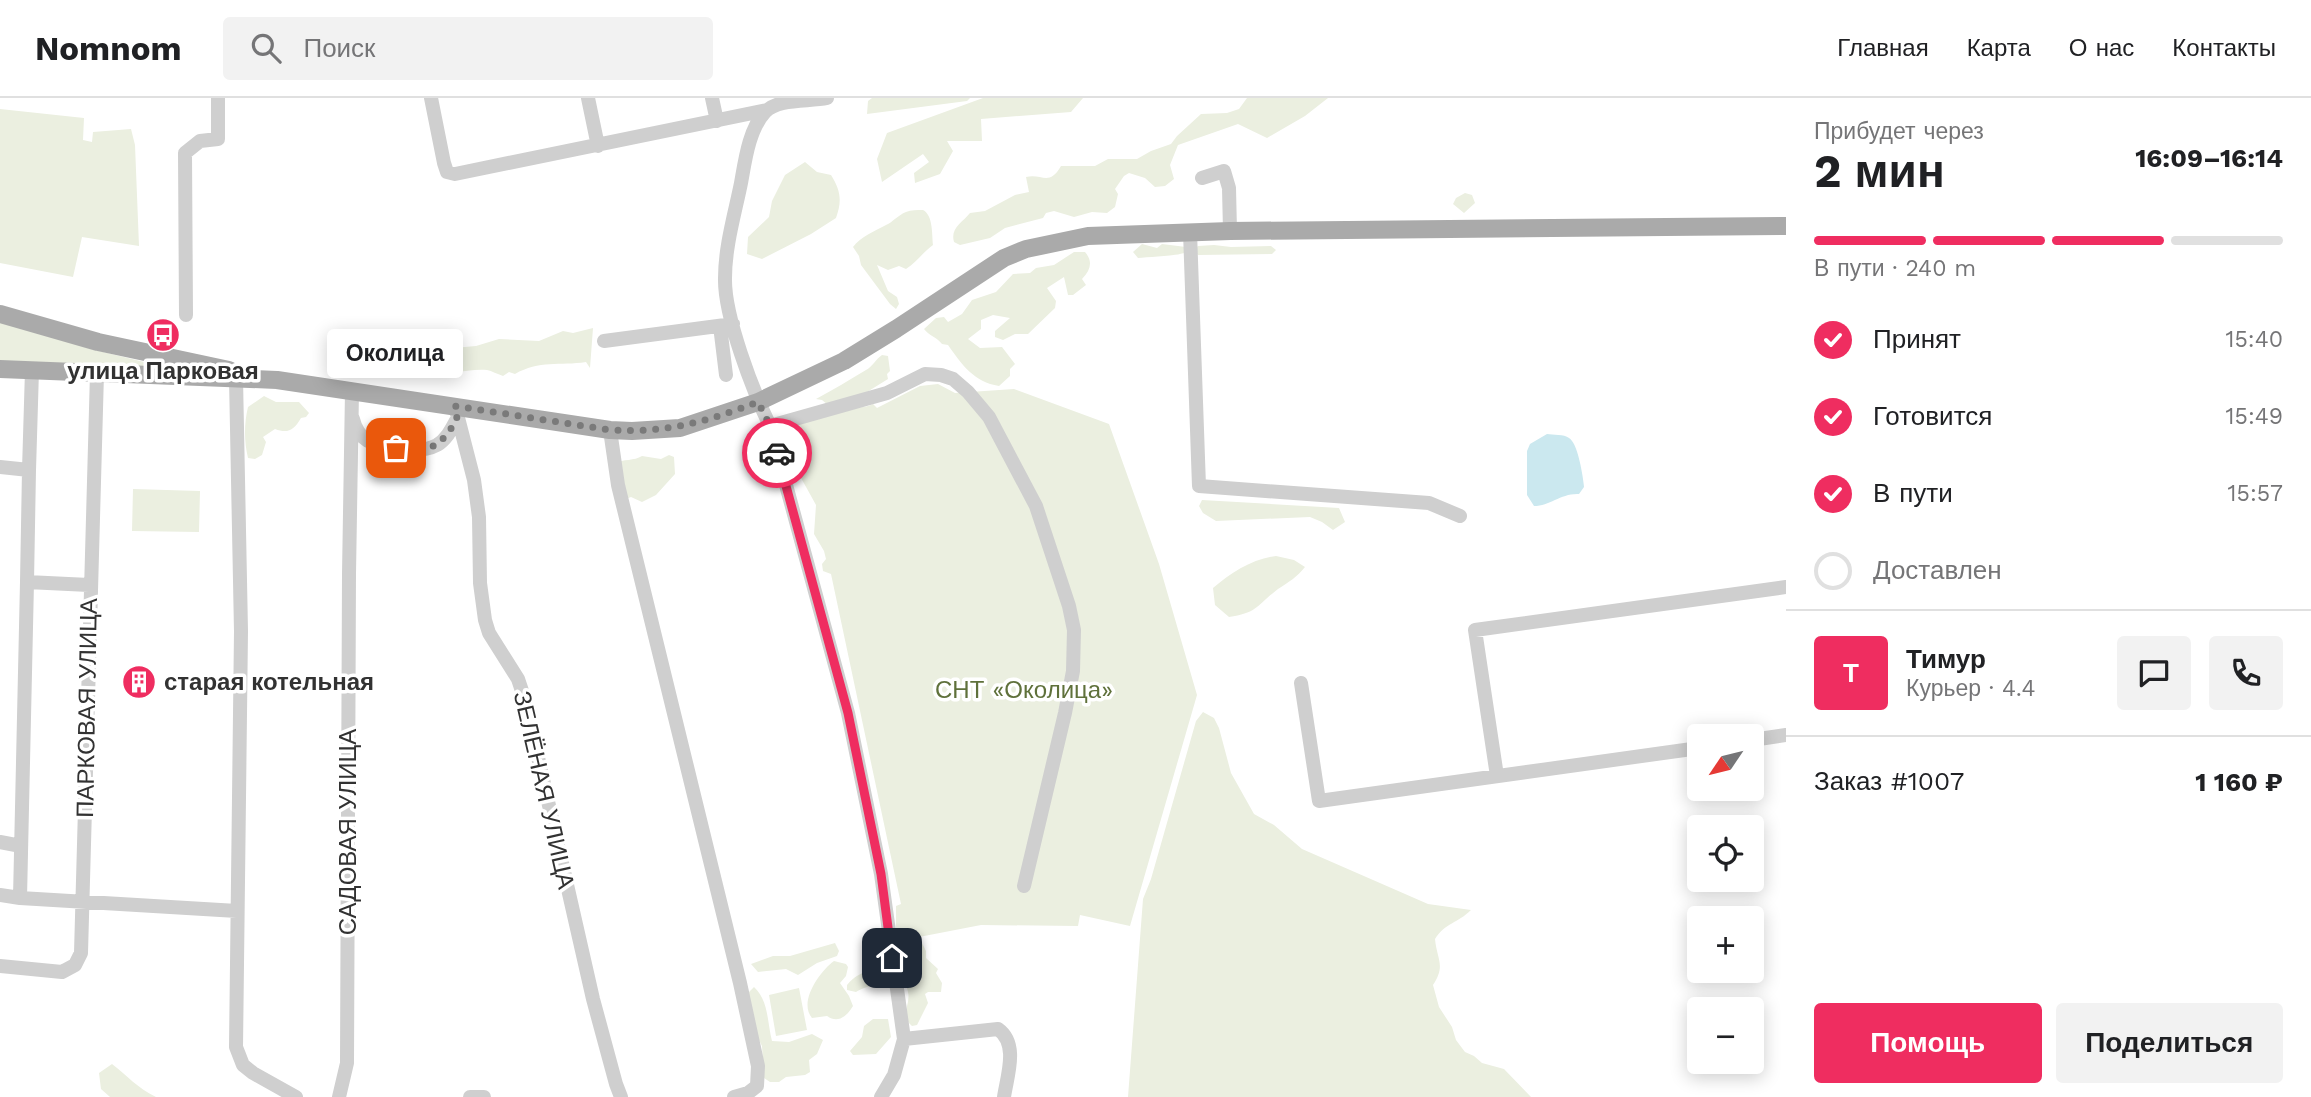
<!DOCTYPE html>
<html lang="ru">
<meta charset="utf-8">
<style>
:root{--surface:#fff;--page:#f2f2f2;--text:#202124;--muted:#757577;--line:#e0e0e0;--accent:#ef2d60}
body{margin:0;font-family:"Work Sans",sans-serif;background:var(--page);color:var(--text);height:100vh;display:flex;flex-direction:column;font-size:26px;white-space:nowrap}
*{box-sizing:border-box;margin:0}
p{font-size:23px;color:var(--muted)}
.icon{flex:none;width:38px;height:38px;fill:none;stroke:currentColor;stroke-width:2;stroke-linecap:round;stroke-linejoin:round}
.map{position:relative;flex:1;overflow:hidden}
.side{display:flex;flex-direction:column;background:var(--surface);width:525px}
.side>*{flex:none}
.needle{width:46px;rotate:235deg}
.controls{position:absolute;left:1687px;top:626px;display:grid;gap:14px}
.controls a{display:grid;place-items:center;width:77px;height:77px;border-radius:7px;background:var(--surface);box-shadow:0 4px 18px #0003;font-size:35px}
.pin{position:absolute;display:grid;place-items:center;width:60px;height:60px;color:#fff;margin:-30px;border-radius:14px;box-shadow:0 4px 10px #0006}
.courier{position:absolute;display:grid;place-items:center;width:70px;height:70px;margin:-35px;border:5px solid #ef2d60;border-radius:50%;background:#fff;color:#222;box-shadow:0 2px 9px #0007}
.bubble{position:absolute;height:49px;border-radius:7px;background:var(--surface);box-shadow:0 4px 18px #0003;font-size:23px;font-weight:700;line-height:49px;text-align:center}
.headline em{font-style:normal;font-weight:700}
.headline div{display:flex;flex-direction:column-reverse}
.headline{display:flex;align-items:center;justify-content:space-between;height:119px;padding:0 28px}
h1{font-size:46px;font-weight:700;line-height:52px}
.bar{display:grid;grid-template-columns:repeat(4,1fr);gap:10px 7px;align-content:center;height:84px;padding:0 28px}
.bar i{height:9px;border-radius:5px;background:var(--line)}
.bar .current{background:var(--accent)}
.bar p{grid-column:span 4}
.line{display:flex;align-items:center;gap:18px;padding:0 28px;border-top:2px solid var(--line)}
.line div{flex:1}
.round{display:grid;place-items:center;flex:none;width:74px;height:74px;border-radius:7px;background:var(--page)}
ol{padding:0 28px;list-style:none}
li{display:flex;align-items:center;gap:21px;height:77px}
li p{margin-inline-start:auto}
li .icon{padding:7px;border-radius:50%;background:var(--accent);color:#fff;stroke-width:4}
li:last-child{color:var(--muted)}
li i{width:38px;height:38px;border:4px solid var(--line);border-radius:50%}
.cta{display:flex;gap:14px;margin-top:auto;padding:14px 28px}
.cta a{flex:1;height:80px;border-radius:7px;background:var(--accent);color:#fff;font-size:28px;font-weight:700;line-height:80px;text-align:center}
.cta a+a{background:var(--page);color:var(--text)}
header{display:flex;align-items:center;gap:42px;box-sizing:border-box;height:98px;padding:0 35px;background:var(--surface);border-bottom:2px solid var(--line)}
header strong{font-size:33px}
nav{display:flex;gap:38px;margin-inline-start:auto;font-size:24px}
.search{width:490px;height:63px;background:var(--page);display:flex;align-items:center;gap:18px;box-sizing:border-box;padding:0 24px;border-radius:7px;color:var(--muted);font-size:26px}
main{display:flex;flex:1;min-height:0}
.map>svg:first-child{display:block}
.green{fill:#ebefe0}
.water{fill:#cbe8ef}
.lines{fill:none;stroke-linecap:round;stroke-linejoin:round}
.minor{stroke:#cfcfcf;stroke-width:14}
.major{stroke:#aaa;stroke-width:18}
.done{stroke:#7a7a7a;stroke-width:7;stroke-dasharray:0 12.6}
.route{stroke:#ef2d60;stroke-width:9}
.labels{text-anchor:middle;stroke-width:7;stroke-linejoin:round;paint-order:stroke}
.poi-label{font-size:24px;font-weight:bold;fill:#323232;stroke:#fff}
.park-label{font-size:24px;fill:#5f713b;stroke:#fff}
.street-label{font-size:24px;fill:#323232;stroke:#fff}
</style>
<header>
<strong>Nomnom</strong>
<div class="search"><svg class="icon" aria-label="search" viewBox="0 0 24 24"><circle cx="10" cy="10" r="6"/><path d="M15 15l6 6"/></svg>Поиск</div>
<nav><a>Главная</a><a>Карта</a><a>О нас</a><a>Контакты</a></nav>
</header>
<main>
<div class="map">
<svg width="1786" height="999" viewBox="0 0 1786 999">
<rect width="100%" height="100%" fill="#fff"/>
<path class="green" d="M872,0H970L967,3L867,16L868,3Z
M983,0H1083L1071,14L981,21L982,43H947L953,53L940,76L915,85L914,75L929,64L923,56L882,84L877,61L887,35Z
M1247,0H1328L1305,18L1267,40L1238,26L1178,47L1170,67L1174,81L1165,88L1155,89L1145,80L1129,75L1124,78L1115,91L1118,96L1115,109L1107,115L1092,114L1074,119L1054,113L1046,115L1043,120L1005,130L990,140L960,147L954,144C950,130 962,125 970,115L985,113L1015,97L1029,94L1026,79C1042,75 1049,89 1061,68H1095L1108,61H1137L1151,53L1171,46L1177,38L1201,16L1227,15L1239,11Z
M0,11L84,20L83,42L92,44L93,34L131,31L135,47L139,148L82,139L73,179L0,165Z
M805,64L817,74L831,77C841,93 842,103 836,120L811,136L762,161L747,156L748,139L769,119L772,103L785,77Z
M1465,95L1472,97L1475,105L1464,115L1453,106L1456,100Z
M923,112C933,117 932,136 933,147C922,155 917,164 906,171L899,168L888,172L877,167L888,193L897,199L899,206L896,211L890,206L861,167L859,158L853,149C860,139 875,133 886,127C893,124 898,117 906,114C911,112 917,112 923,112Z
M1142,146L1157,150L1162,146L1186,149L1187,154C1179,158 1149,159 1138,160L1133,154Z
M1214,147L1231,149L1271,148L1276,152L1272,156L1198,157L1194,152L1198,148Z
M1074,154H1085C1093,163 1091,172 1082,181L1086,187L1073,197H1068L1064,179L1047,190L1056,203L1055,210L1028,236H1015L1003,242L995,239V233L1010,220L993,217L981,222V231L968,241L980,250L1002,249L1015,266L1010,271V278L999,288C974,284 962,267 948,247L942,246C937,239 929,238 924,231L936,220L944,219L948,224L962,216L972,202L996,194L1013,176L1030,175L1036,170L1054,167Z
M0,224L95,252L173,271L0,263Z
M593,230L590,270L586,264C560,268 539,262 515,276L509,274L503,278C497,276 492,273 487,272C469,270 452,279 437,269L436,263L453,250L476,248L499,241L539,243L563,233L573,235Z
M418,250L427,255L422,266L414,267L409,263Z
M882,257L888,258L890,273L887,276L888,281L867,294L828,307L822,302L816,301C833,292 849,282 866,272C872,269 876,261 882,257Z
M938,286L955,295L1014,291L1109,326L1159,466L1197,597L1130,828L1080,817L1078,828L981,827L919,839L926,853V860L938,871L936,875L942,885L941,894H928L925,896L928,905L917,927L912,928C899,917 911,907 908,894C906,885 903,881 906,871L900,863L901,843L896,835V808L901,806L831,476L823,473L822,466L826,461L824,453L814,436L816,407L795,369L801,364H807L805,355L801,356C796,349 796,340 792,332L794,325C812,321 829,317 845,312C855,308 864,311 873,306L877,310L920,288Z
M264,298L276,304H299L309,315L306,319L301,320C294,332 288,336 275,331L263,339L266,344L262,357L255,361L248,360C244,344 244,325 248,309Z
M669,357L674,359L675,376L656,397L642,404L631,399L623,402L614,365C624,361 634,363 642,358L661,361Z
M133,391L200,393L199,434L132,433Z
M1202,402L1339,410L1345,424L1333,432L1322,424L1310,419L1216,423L1203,415L1199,408Z
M1276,458L1294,462L1305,469C1297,479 1289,484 1278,491C1257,507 1258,515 1229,519L1215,507L1213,490C1231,475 1252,461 1276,458Z
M1203,614L1214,620L1219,630L1231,675L1254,716L1274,727L1302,751L1428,806L1471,812C1458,825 1445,825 1435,841C1437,862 1446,867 1433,887L1439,909L1452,929L1456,942L1465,954L1474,958L1482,965L1504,971L1531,999H1128L1143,801L1151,781L1196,623Z
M835,845L839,853L837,858L817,865L798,877L786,871L758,874L751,866L773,858H790Z
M881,850C885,859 889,884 878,889C872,892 874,888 867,889C863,890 859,892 856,894L847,892V887C863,868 870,882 876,851Z
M834,863L846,866L848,869L846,878L840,885L849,898L853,908C847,918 838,926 827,918L812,920C798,904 820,873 834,863Z
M754,889C769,903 767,924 772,943L789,944L812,936L823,942L817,956L809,962L810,974L805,977L786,979L779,984H770L764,980L762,948L757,938L748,895Z
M799,890L807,932L776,938L769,897Z
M873,921H888L891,939L876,956L853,957L850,953L862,939L864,928Z
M112,966C129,979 136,989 156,999H110L101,991L99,975Z"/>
<path class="water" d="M1547,336C1553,337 1564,336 1569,340C1578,345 1583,379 1584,389L1579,396C1561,395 1550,408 1534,408L1527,397V353L1530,346Z"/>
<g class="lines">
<path class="minor" d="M431,0L444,65L447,74L455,76L767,12
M588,0L598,48
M712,0L717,23
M827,0C809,4 778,0 765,14C749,31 745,63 741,85C735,115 725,148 725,180C724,218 753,293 770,328L848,615L881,776L904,941L894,977L881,999
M1202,80L1224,73L1229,90L1230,133
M1190,134L1199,388L1429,405L1460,418
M186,217L185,55L200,43L218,41V0
M720,228L726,277
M604,243L733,226
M236,280L241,533L236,949L243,967L253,975L296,999
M455,308L474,382L479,419L480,485L485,522L489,535L518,581L525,602L593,901L616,986L621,999
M353,321C355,330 360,338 368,343C384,352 421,356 437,347C447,341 452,330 457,321
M770,328L887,295L925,276L941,277L953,281L968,294L989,319L1036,408L1069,508L1074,532L1073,573L1065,615L1024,788
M610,332L618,387L740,885L758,968L757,988L748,995L734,999
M0,369L29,372L27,484L89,487
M29,372L32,272
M1301,585L1319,703L1699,650
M1752,642L1786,637
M1497,678L1475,532L1786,489
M0,744L21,748
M0,797L20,800L27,484
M20,800L237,813
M0,868L62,874L75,867L81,855L97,275
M904,941L998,931C1019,946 1007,978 1004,999
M339,999L347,965L349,476L352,293
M470,999H484"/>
<path class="major" d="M0,216L98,244L229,272
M0,271L277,282L610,332L632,333L680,330L758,304L844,263L896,231L1004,160L1026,151L1088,138L1230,133L1786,128"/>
</g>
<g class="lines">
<path class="done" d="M396,350C429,355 440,350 457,321L455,308L610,332C668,335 705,324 758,304L770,328L777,355"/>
<path class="route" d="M777,355L848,615L881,776L892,860"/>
</g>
<defs>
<g id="bus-disc" transform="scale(1.75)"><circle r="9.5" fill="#ef2d60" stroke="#fff"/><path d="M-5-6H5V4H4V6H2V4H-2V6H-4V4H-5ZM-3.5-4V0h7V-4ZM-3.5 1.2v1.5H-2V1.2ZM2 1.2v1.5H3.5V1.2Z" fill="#fff"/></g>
<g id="building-disc" transform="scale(1.75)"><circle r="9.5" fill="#ef2d60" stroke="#fff"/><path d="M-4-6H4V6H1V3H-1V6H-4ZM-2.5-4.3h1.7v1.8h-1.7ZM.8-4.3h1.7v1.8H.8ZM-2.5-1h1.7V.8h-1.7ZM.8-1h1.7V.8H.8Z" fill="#fff"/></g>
</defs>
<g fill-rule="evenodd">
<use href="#bus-disc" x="163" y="237"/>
<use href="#building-disc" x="139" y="584"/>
</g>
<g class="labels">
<g class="poi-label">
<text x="163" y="281">улица Парковая</text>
<text x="164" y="592" text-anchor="start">старая котельная</text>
</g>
<g class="park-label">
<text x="1024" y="600">СНТ «Околица»</text>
</g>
<g class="street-label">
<text transform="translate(87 610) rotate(-89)" y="8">ПАРКОВАЯ УЛИЦА</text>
<text transform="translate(544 692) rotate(77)" y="8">ЗЕЛЁНАЯ УЛИЦА</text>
<text transform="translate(348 734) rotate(-90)" y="8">САДОВАЯ УЛИЦА</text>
</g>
</g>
</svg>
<div class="controls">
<a><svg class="needle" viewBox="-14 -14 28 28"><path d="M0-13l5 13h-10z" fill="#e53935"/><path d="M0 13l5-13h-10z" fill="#757577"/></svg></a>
<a><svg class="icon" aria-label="locate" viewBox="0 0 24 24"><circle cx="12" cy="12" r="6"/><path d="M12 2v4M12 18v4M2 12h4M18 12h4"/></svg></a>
<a>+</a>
<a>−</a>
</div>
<div class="pin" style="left:396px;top:350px;background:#ea580c"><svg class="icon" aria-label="bag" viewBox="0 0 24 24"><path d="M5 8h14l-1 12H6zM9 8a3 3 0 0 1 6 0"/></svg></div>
<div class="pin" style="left:892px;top:860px;background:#1f2937"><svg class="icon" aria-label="home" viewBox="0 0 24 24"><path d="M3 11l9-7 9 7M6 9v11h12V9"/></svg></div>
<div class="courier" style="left:777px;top:355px"><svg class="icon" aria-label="car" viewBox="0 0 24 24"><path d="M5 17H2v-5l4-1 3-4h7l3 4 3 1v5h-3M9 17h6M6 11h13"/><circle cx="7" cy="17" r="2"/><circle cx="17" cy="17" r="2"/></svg></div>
<div class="bubble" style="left:327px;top:231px;width:136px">Околица</div>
</div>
<section class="side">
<div class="headline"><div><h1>2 мин</h1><p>Прибудет через</p></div><em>16:09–16:14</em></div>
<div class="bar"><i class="current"></i><i class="current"></i><i class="current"></i><i></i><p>В пути · 240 m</p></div>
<ol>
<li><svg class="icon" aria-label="check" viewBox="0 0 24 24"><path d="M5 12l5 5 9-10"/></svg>Принят<p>15:40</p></li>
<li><svg class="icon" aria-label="check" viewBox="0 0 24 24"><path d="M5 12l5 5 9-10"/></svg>Готовится<p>15:49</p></li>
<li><svg class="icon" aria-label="check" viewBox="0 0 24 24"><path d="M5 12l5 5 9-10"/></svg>В пути<p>15:57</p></li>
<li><i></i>Доставлен</li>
</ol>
<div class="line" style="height:126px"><b class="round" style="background:var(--accent);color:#fff">Т</b><div><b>Тимур</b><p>Курьер · 4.4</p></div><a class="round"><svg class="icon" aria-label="chat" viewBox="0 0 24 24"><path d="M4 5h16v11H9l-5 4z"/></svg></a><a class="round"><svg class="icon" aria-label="phone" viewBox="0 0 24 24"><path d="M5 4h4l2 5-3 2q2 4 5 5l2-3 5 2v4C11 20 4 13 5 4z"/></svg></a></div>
<div class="line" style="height:91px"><div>Заказ #1007</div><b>1 160 ₽</b></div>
<div class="cta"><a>Помощь</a><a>Поделиться</a></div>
</section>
</main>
